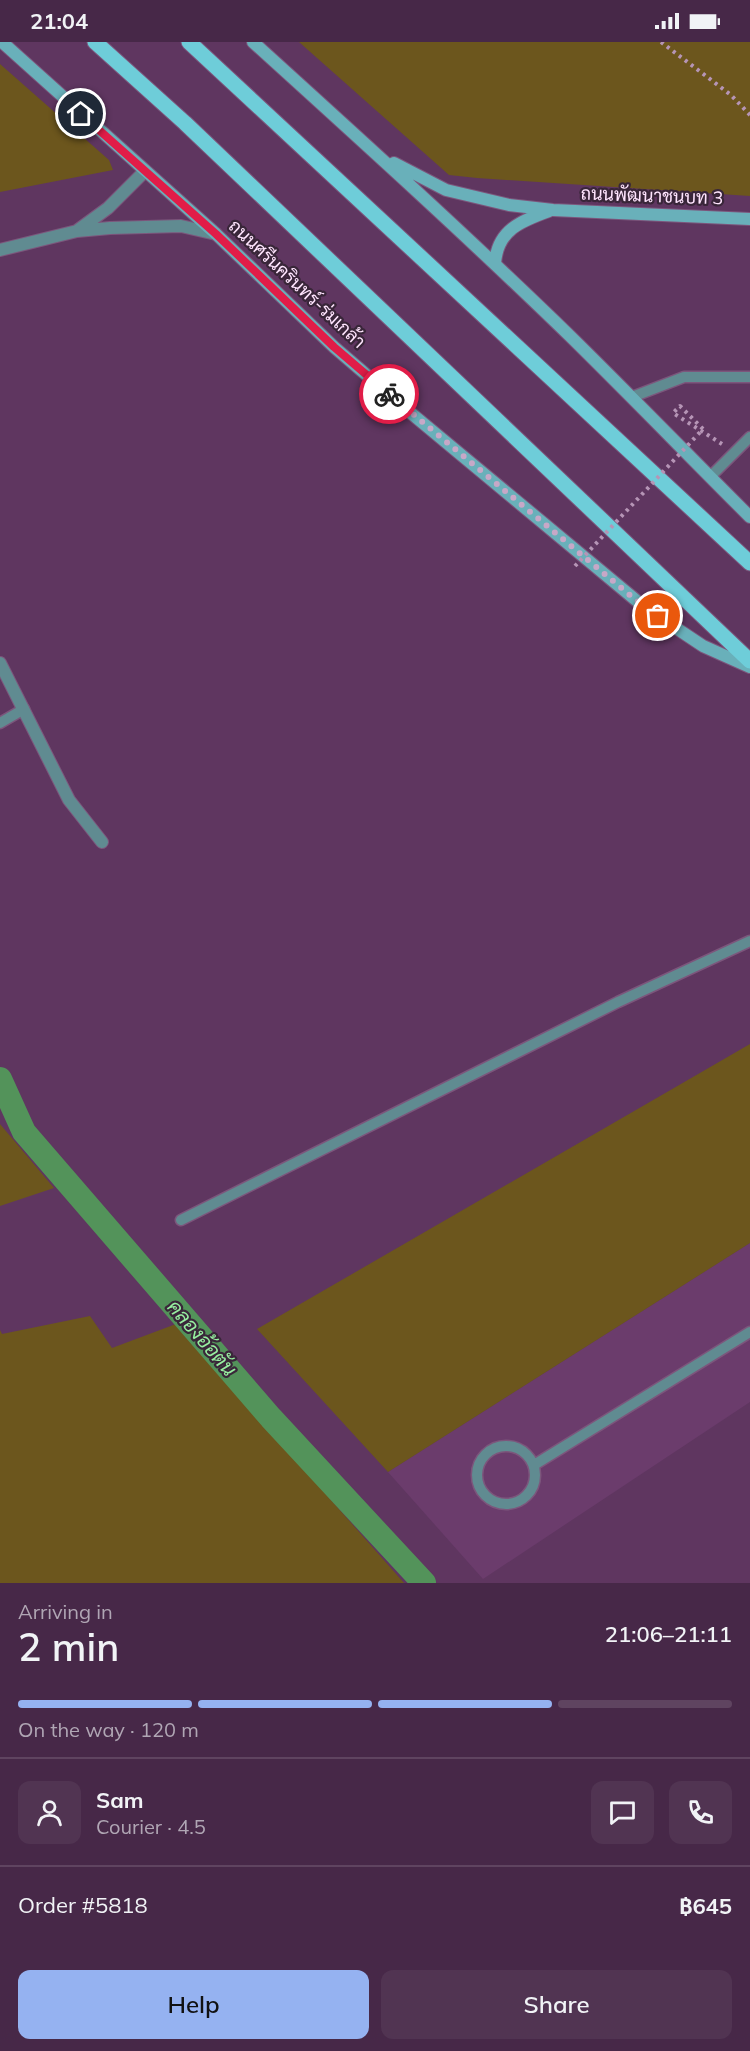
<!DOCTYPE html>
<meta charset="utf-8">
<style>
:root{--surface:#472848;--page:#513452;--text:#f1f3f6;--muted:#b0a6b4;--line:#5f4460;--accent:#95b2f1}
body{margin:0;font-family:Mulish,Sarabun,sans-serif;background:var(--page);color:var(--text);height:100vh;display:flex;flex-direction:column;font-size:22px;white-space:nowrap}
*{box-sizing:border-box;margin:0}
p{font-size:20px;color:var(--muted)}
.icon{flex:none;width:33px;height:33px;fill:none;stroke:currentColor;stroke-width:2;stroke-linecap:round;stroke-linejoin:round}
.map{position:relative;height:1541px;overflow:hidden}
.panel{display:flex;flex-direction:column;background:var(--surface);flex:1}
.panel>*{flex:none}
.pin{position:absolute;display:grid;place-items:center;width:51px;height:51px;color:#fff;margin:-26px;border:3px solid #fff;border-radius:50%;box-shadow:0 2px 6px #0007}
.courier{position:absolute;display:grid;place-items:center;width:60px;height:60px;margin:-30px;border:4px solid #e11d48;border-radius:50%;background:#fff;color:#222;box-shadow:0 2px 8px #0007}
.summary em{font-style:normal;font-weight:600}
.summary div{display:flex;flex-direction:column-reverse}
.summary{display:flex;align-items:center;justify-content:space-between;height:102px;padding:0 18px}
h1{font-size:39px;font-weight:600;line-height:45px}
.bar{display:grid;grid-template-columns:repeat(4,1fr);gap:9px 6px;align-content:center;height:72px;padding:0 18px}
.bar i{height:8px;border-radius:4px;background:var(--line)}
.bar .current{background:var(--accent)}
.bar p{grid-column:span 4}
.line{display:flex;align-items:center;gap:15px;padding:0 18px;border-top:2px solid var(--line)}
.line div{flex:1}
.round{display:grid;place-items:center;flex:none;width:63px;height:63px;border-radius:12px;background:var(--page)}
.cta{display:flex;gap:12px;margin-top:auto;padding:12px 18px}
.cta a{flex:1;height:69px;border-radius:12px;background:var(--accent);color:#111;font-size:24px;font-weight:600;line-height:69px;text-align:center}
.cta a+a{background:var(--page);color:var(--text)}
.status{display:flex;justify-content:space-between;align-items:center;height:42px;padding:0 30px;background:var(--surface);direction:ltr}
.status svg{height:16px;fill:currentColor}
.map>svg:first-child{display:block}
.built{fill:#6b3c6c}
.green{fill:#6c561d}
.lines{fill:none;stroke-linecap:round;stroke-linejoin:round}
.canal{stroke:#53935a;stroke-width:24}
.lane-casing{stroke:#7c567c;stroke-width:13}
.street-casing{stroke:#7c567c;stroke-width:14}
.secondary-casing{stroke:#7c567c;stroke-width:14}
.primary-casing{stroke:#7c567c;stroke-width:17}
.path{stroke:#b695b6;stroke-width:4;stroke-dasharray:3 4.5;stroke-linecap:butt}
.lane{stroke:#608b91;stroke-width:10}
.street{stroke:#608b91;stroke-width:12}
.secondary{stroke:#69b0ba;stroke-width:12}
.primary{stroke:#6ecdd9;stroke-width:15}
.path-bridge{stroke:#b695b6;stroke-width:4;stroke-dasharray:3 4.5;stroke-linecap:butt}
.done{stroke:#c7a8c7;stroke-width:6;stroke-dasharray:0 10.8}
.route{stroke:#e11d48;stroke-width:8}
.labels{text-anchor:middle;stroke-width:4.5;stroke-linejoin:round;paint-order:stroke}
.street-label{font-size:18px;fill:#ffe5fe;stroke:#392639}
.water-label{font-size:20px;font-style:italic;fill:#97efa0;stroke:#392639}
</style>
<div class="status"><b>21:04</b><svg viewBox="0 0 49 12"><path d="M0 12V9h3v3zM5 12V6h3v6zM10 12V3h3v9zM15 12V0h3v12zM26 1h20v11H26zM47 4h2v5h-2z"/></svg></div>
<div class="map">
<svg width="750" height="1541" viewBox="0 0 750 1541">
<rect width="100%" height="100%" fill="#5f3660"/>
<path class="built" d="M750,1201V1360L483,1537L388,1430Z"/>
<path class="green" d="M299,0H750V154L477,136L449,133Z
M0,22L109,118L113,128L0,150Z
M750,1002V1201L388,1430L257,1287Z
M0,1082L54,1146L0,1164Z
M90,1274L112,1306L176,1282L404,1541H0V1288L2,1292Z"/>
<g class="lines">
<path class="canal" d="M0,1037L24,1090L271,1376L424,1541"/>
<g class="lane-casing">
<path id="lane" d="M632,355L684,335H750
M710,435L750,395
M0,681L24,667
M181,1178L618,960L750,899
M477 1433a29 29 0 1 1 58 0a29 29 0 1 1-58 0Z
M534,1423L750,1290"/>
</g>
<g class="street-casing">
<path id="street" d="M78,188L108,166L144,130
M0,208L77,189L110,186L181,184L216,192
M0,621L69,758L102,800"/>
</g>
<g class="secondary-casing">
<path id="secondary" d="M2,0L216,192L334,305L412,372L643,564L703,604L750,625
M253,0C360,97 467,194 570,294C631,354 690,415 750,475
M394,121L446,148L509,163L553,168L750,177
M495,222C497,188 521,179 549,169"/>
</g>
<g class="primary-casing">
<path id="primary" d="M95,0L185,81L750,619
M189,0L750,521"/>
</g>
<path class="path" d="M661,0L731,53L750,73
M703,387L680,364L673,371L722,402"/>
<use href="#lane" class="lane"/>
<use href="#street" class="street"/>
<use href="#secondary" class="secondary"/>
<use href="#primary" class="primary"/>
<path class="path-bridge" d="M575,524L703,387"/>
</g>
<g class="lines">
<path class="done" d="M389,352L643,564L658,574"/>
<path class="route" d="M81,72L216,192L334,305L389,352"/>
</g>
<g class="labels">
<g class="street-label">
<text transform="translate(652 154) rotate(2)" y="6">ถนนพัฒนาชนบท 3</text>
<text transform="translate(297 242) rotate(43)" y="6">ถนนศรีนครินทร์-ร่มเกล้า</text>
</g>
<g class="water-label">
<text transform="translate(202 1296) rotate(49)" y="7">คลองอ้อตัน</text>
</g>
</g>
</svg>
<div class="pin" style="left:658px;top:574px;background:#ea580c"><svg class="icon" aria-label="bag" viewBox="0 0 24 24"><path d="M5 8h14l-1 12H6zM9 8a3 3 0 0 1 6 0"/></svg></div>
<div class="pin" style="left:81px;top:72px;background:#1f2937"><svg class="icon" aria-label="home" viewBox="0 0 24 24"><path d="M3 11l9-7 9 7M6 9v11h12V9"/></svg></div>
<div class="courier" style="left:389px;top:352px"><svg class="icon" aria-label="bike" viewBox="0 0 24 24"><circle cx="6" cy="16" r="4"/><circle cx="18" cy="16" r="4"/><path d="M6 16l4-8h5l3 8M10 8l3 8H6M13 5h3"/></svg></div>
</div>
<section class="panel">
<div class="summary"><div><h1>2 min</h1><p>Arriving in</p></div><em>21:06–21:11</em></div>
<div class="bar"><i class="current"></i><i class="current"></i><i class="current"></i><i></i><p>On the way · 120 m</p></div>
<div class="line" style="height:108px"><a class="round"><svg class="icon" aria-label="person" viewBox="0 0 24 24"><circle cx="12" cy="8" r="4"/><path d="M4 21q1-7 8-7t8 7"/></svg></a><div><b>Sam</b><p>Courier · 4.5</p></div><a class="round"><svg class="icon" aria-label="chat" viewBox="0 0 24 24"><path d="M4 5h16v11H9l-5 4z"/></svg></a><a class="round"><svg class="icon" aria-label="phone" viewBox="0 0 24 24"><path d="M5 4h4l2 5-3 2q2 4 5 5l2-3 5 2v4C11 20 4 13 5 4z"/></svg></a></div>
<div class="line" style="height:78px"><div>Order #5818</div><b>฿645</b></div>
<div class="cta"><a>Help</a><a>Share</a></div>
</section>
